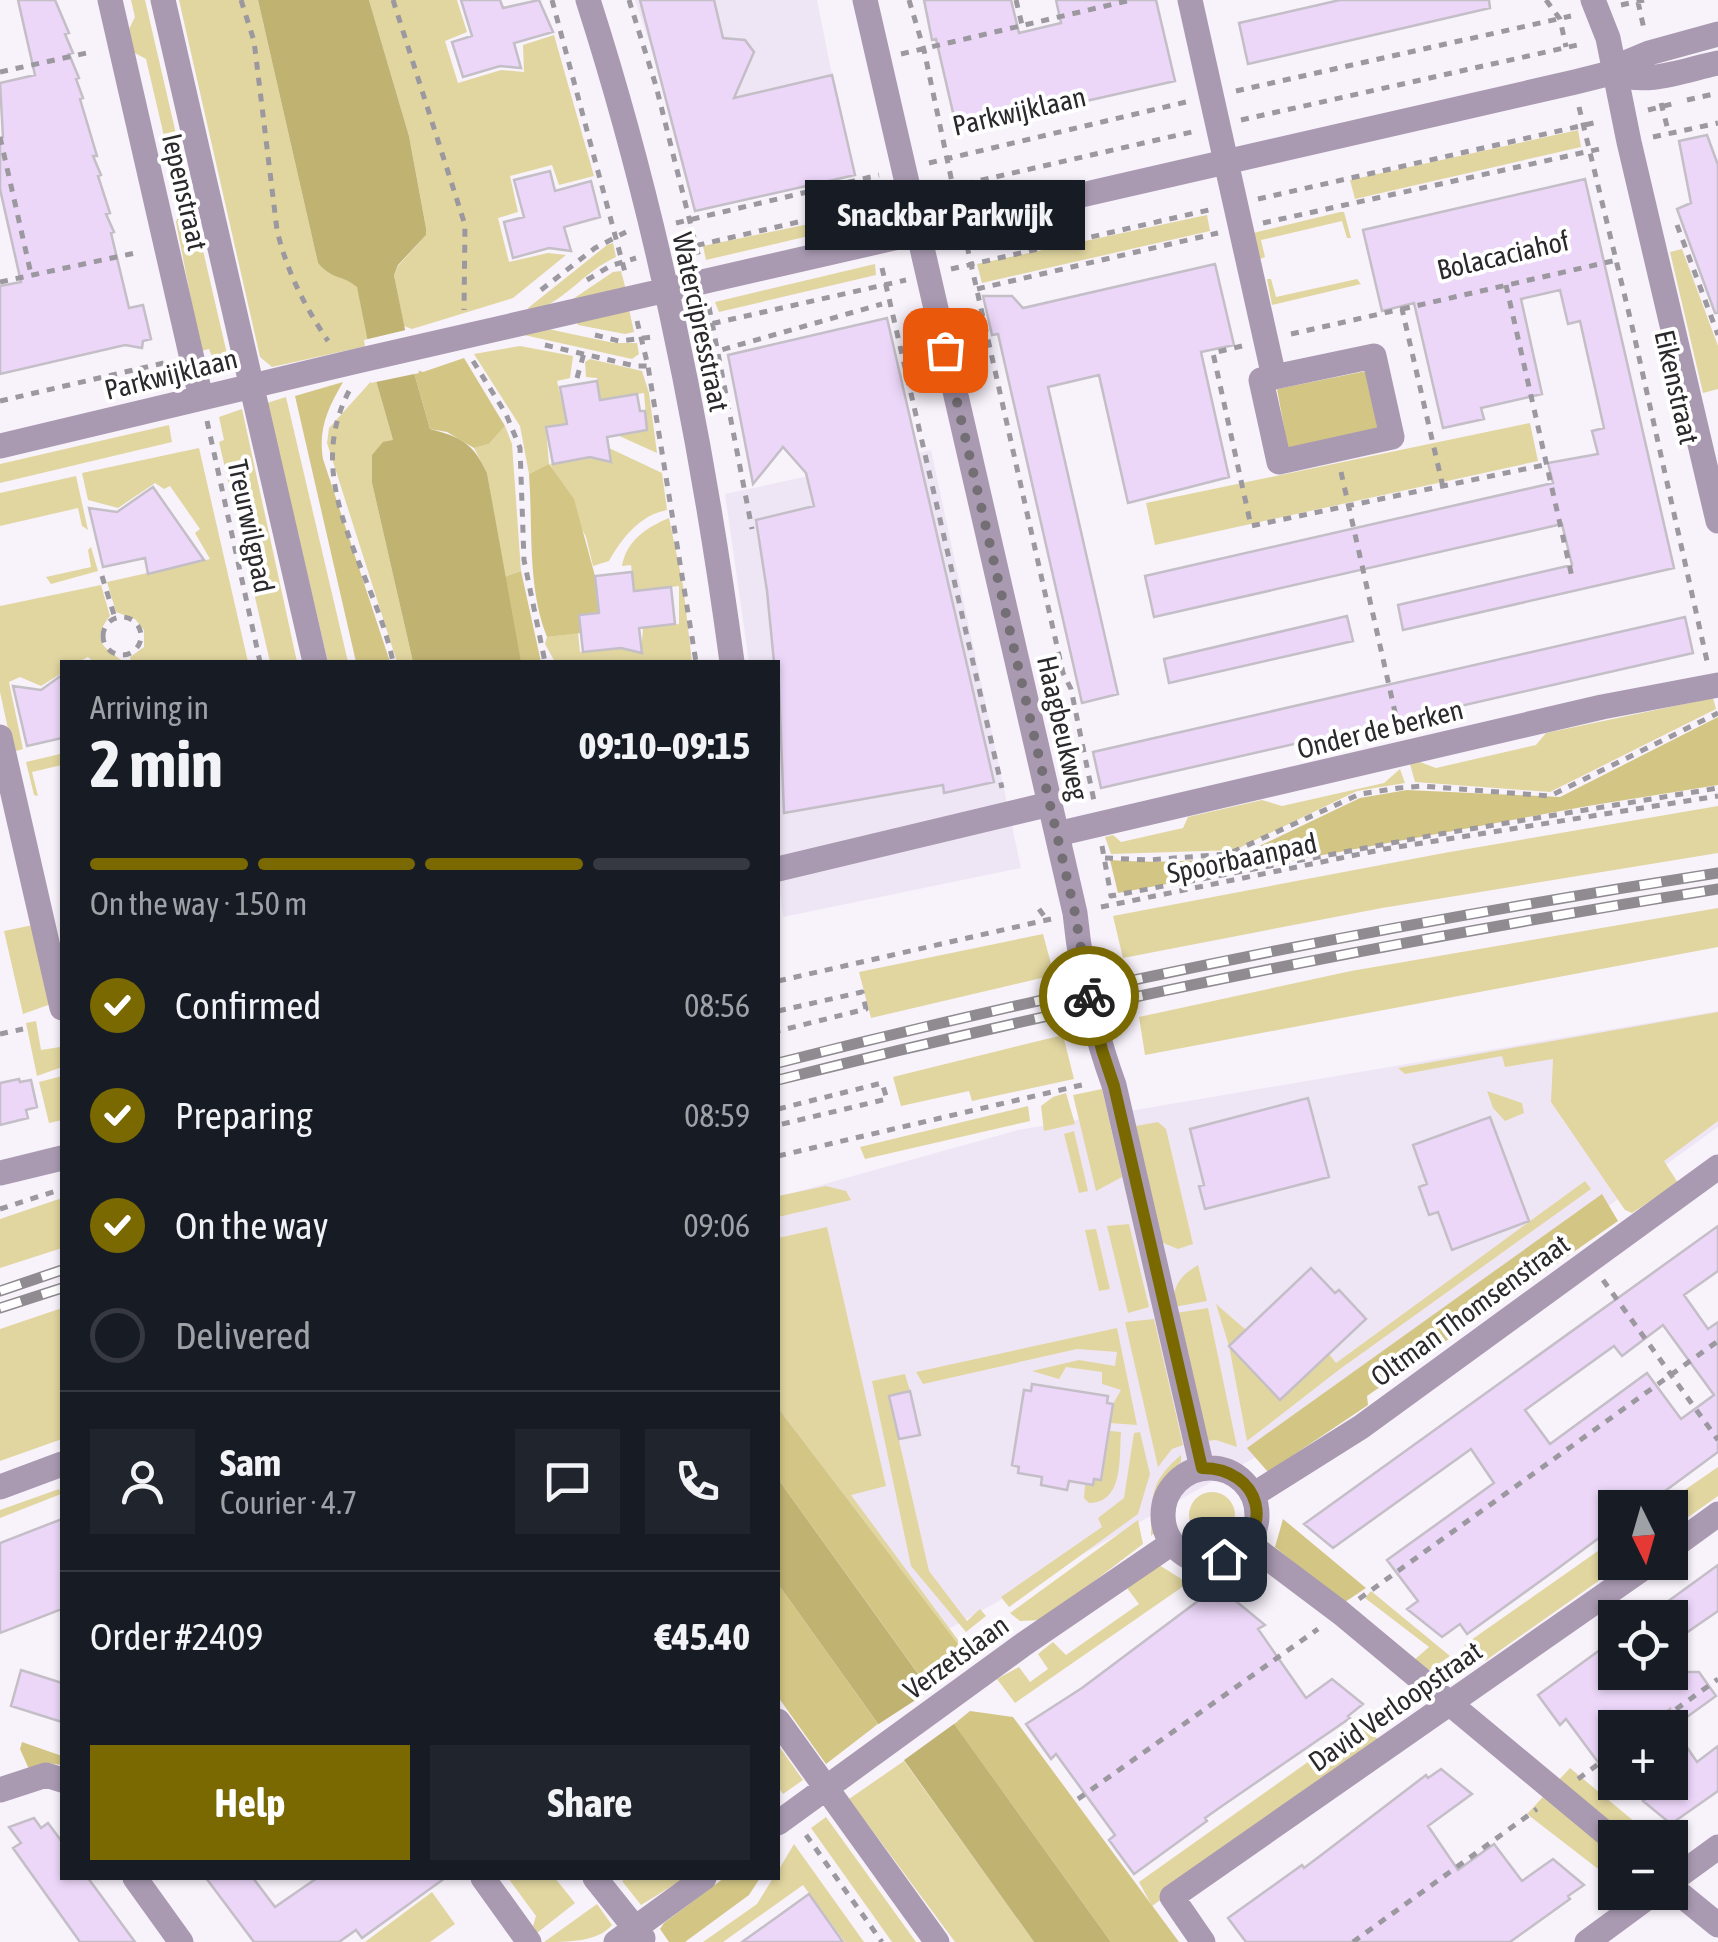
<!DOCTYPE html>
<meta charset="utf-8">
<style>
:root{--surface:#171b24;--page:#20242c;--text:#f1f3f6;--muted:#9ea1a6;--line:#363941;--accent:#796900}
body{margin:0;font-family:"Asap Condensed",sans-serif;background:var(--page);color:var(--text);height:100vh;display:flex;flex-direction:column;font-size:38px;white-space:nowrap}
*{box-sizing:border-box;margin:0}
p{font-size:32px;color:var(--muted)}
.icon{flex:none;width:55px;height:55px;fill:none;stroke:currentColor;stroke-width:2;stroke-linecap:round;stroke-linejoin:round}
.map{position:relative;flex:1;overflow:hidden}
.side{position:absolute;left:60px;top:660px;width:720px;height:1220px;display:flex;flex-direction:column;background:var(--surface);border-radius:0px;box-shadow:0 2px 8px #0004}
.side>*{flex:none}
.needle{width:65px;rotate:175deg}
.tools{position:absolute;left:1598px;top:1490px;display:grid;gap:20px}
.tools a{display:grid;place-items:center;width:90px;height:90px;border-radius:0px;background:var(--surface);box-shadow:0 2px 8px #0004;font-size:50px}
.pin{position:absolute;display:grid;place-items:center;width:85px;height:85px;color:#fff;margin:-42px;border-radius:20px;box-shadow:0 5px 15px #0006}
.courier{position:absolute;display:grid;place-items:center;width:100px;height:100px;margin:-50px;border:8px solid #796900;border-radius:50%;background:#fff;color:#222;box-shadow:0 2px 12px #0007}
.bubble{position:absolute;height:70px;border-radius:0px;background:var(--surface);box-shadow:0 2px 8px #0004;font-size:32px;font-weight:700;line-height:70px;text-align:center}
.overview em{font-style:normal;font-weight:700}
.overview div{display:flex;flex-direction:column-reverse}
.overview{display:flex;align-items:center;justify-content:space-between;height:170px;padding:0 30px}
h1{font-size:65px;font-weight:700;line-height:75px}
.bar{display:grid;grid-template-columns:repeat(4,1fr);gap:15px 10px;align-content:center;height:120px;padding:0 30px}
.bar i{height:12px;border-radius:8px;background:var(--line)}
.bar .active{background:var(--accent)}
.bar p{grid-column:span 4}
.line{display:flex;align-items:center;gap:25px;padding:0 30px;border-top:2px solid var(--line)}
.line div{flex:1}
.round{display:grid;place-items:center;flex:none;width:105px;height:105px;border-radius:0px;background:var(--page)}
ol{padding:0 30px;list-style:none}
li{display:flex;align-items:center;gap:30px;height:110px}
li p{margin-inline-start:auto}
li .icon{padding:10px;border-radius:50%;background:var(--accent);color:#fff;stroke-width:4}
li:last-child{color:var(--muted)}
li i{width:55px;height:55px;border:5px solid var(--line);border-radius:50%}
.primary-button{display:flex;gap:20px;margin-top:auto;padding:20px 30px}
.primary-button a{flex:1;height:115px;border-radius:0px;background:var(--accent);color:#fff;font-size:40px;font-weight:700;line-height:115px;text-align:center}
.primary-button a+a{background:var(--page);color:var(--text)}
.map>svg:first-child{display:block}
.built{fill:#efe6f5}
.green{fill:#e1d6a0}
.forest{fill:#d3c685}
.water{fill:#c0b372}
.pier{fill:#f8f2fb}
.building{fill:#ecd7f9;stroke:#c4bec7;stroke-width:2.5;fill-rule:evenodd}
.lines{fill:none;stroke-linecap:round;stroke-linejoin:round}
.path{stroke:#9c989f;stroke-width:5;stroke-dasharray:8 8;stroke-linecap:butt}
.minor{stroke:#a99ab2;stroke-width:25}
.rail-casing{stroke:#8f8b91;stroke-width:11}
.rail{stroke:#fff;stroke-width:8;stroke-dasharray:22;stroke-linecap:butt}
.done{stroke:#736f74;stroke-width:10;stroke-dasharray:0 18}
.route{stroke:#796900;stroke-width:12}
.labels{text-anchor:middle;stroke-width:8;stroke-linejoin:round;paint-order:stroke}
.street-label{font-size:28px;fill:#2b292c;stroke:#fff}
</style>
<div class="map">
<svg width="1718" height="1942" viewBox="0 0 1718 1942">
<rect width="100%" height="100%" fill="#f8f2fb"/>
<path class="built" d="M635,0H817L832,75L673,112Z
M931,450L1021,868L783,917L778,874V662H749L725,494Z
M1718,1011V1127L1281,1443L922,1644L778,1450V1197L1018,1130Z"/>
<path class="green" d="M131,0H145L230,367L217,369L209,349L201,351L176,222L181,209L146,59L133,52L128,31L135,17Z
M179,0H258L318,263C332,280 343,275 357,286L371,345L272,367L260,357Z
M369,0H457L467,32L445,41L458,83L501,70L524,72L523,45L554,35L594,176L559,185L552,165L510,176L518,212L498,218L509,262L548,253L566,255L513,298L412,329L404,326L394,275L398,266L426,235V228L409,136Z
M1578,130L1581,147L1355,199L1350,180Z
M1340,212H1344L1351,238H1347L1342,221L1261,240L1265,257L1260,259L1253,233Z
M861,213L864,223L706,260L703,246Z
M1207,215L1210,231L982,283L977,264Z
M613,243L616,257C583,272 567,300 532,312L528,308L607,245Z
M1682,249L1718,346V389L1703,393L1670,252Z
M875,264L876,275L719,312L715,302Z
M621,271L626,290L570,301L613,272Z
M1267,279H1271L1276,297L1357,279L1361,284L1272,305Z
M629,309L634,332L625,334L578,325L576,321Z
M548,329L614,343H637L639,354L632,359L524,335Z
M520,346L573,356L570,378L557,381L567,424L546,428L549,464L590,457L610,462L609,448L662,473L667,510C640,515 622,538 609,561L593,566L586,537L550,464L529,474L520,426L474,354Z
M590,359L642,371L649,393L657,453L617,435L647,430L644,393L600,400L597,378L586,377L585,362Z
M375,377L393,440L372,483L413,662H397L327,443L329,428Z
M286,397L348,662H328L267,403Z
M242,409L297,662H270L219,442L224,440L219,417Z
M1530,423L1538,461L1155,545L1146,503Z
M169,425L172,442L0,483V464Z
M505,426L512,444L521,571L504,577L487,473L474,448L489,444Z
M199,448L248,662H131L130,657L144,647V630L135,619L116,612L107,582L210,559L195,533L200,529L170,486L164,489L155,483L118,508L88,500L82,473Z
M76,476L88,530L82,526L78,508L0,526V493Z
M669,518L683,585L692,662H555L545,644L547,637L578,633L580,652L621,648L641,653L643,628L679,624V586L634,591L631,565L622,566C626,541 647,527 669,518Z
M91,547L98,571L51,584L46,577L91,567L88,550Z
M101,585L110,616C89,642 106,648 124,662H93L88,657L79,662H62V673L41,686L20,677L9,682L23,749L13,752L0,692V606Z
M1713,698L1716,709L1550,792L1415,782L1410,764L1417,761L1436,768L1536,745L1546,733Z
M60,754L62,765L32,772L38,796L34,795L26,762Z
M1400,769L1405,783L1357,791L1235,850L1111,854L1105,837L1113,835L1121,842L1183,828L1188,817L1262,800L1282,806L1384,783Z
M1718,806V853L1382,908L1123,958L1113,916L1444,853Z
M1718,908V947L1145,1055L1139,1017L1351,971Z
M33,925L51,1004L23,1014L4,931Z
M1043,934L1054,975L871,1018L859,972Z
M1718,1012V1121L1664,1161L1678,1183L1632,1213L1625,1210L1551,1102L1553,1059L1505,1067L1502,1056L1405,1074L1398,1068Z
M36,1021L41,1050L60,1047L62,1067L37,1076L26,1023Z
M1063,1035L1074,1079L972,1101L969,1091L901,1106L893,1077Z
M62,1076V1120L49,1123L39,1082Z
M1102,1089L1122,1177L1096,1191L1073,1095Z
M1487,1091L1522,1103L1524,1113L1505,1121L1493,1108Z
M1066,1093L1075,1124L1044,1131L1041,1106L1053,1097Z
M1028,1106L1030,1121L865,1159L860,1147Z
M1158,1122L1166,1129L1193,1244L1178,1249L1161,1242L1136,1126Z
M1074,1131L1088,1191L1079,1193L1064,1134Z
M1585,1181L1591,1189L1340,1369L1247,1441L1229,1346L1216,1304L1246,1330L1229,1346L1281,1400L1329,1354L1336,1363Z
M826,1186L846,1191L851,1200L778,1217V1196Z
M62,1198V1248L0,1268V1219Z
M1129,1224L1149,1307L1128,1313L1107,1226Z
M827,1227L886,1486L851,1495L958,1640V1644L778,1408V1238Z
M1096,1229L1110,1289L1099,1291L1085,1230Z
M1198,1265L1207,1301L1174,1307C1172,1286 1180,1276 1198,1265Z
M62,1308V1439L0,1461V1329Z
M1208,1308L1237,1447L1216,1440L1206,1441L1176,1313Z
M1154,1319L1183,1445L1172,1449L1158,1467L1125,1322Z
M1117,1328L1137,1425L1110,1423L1113,1404L1121,1390L1102,1384V1372L1066,1367L1059,1379L1032,1371L1079,1360L1115,1366L1117,1352L1077,1349L923,1384L916,1372Z
M905,1374L910,1391L889,1397L929,1571L967,1621L980,1609L986,1616L966,1632L911,1566L872,1381Z
M1110,1431L1121,1432C1119,1457 1124,1503 1089,1503L1084,1498L1085,1485L1094,1486L1095,1480H1102Z
M1140,1432L1150,1474L1138,1514L1009,1607L1001,1597L1102,1527L1098,1518L1124,1498L1134,1433Z
M1181,1455V1462C1163,1482 1148,1503 1156,1531L1151,1536C1152,1497 1149,1482 1181,1455Z
M1718,1467V1496L1670,1530V1508L1660,1507Z
M59,1489L61,1494L0,1518V1510Z
M1189 1515a23 23 0 1 1 46 0a23 23 0 1 1-46 0Z
M1138,1520L1143,1544L1043,1620L1020,1621L1010,1613Z
M1615,1539V1562L1624,1563L1485,1661L1464,1645Z
M1159,1565L1188,1583L1015,1703L997,1679L1019,1667L1030,1682L1048,1669L1038,1654L1053,1642L1066,1655L1139,1604L1127,1588Z
M1371,1591L1450,1656L1426,1672L1413,1661L1429,1647L1365,1598Z
M1360,1725L1382,1742L1152,1906L1139,1882Z
M778,1745L803,1780L783,1794L778,1787Z
M904,1761L1034,1942H955L849,1799Z
M1570,1768L1653,1837L1615,1838V1882L1527,1814Z
M826,1817L916,1942H892L811,1828Z
M794,1844L864,1942H845L803,1885L723,1942H703L757,1904L773,1878H778V1871Z
M508,1878H555L575,1903L537,1933L533,1926L536,1916Z
M628,1878H685L641,1905L622,1881Z
M432,1892L455,1924L430,1942H365Z
M597,1904L612,1925C598,1942 568,1942 544,1942Z"/>
<path class="forest" d="M464,358L505,426L489,444L474,448L447,432L430,429L413,369L423,372Z
M1366,371L1378,431L1288,449L1277,389Z
M343,382C328,408 318,429 323,459L390,662H356L295,396Z
M549,464L574,499L595,576L599,613L579,615L581,633L547,637C527,586 533,528 529,474Z
M521,571L541,662H520L504,577Z
M1718,717V785L1588,806L1118,893L1110,860C1157,863 1206,863 1251,850L1360,798L1407,790L1560,797Z
M1602,1194L1618,1221L1367,1396L1368,1405L1268,1472L1247,1448Z
M778,1408L958,1644L946,1681L930,1690L778,1479Z
M1283,1519L1366,1588L1342,1604L1275,1547Z
M778,1584L878,1724L826,1764L778,1697Z
M970,1711L1013,1717L1179,1942H1111L954,1724Z
M22,1742L62,1756V1765L46,1763L29,1769L20,1749Z
M724,1878H760L749,1895L685,1942H669L660,1929L664,1923Z"/>
<path class="water" d="M258,0H369L409,136L426,228V235L398,265L394,275L413,369L430,429C461,437 473,443 487,473L521,662H413L372,483V455L383,442L393,440L375,377L357,287C343,275 332,280 318,263Z
M778,1479L1111,1942H1034L778,1584Z"/>
<path class="pier" d="M410,329L419,373L371,383L364,340Z
M934,1688L958,1721L900,1763L874,1727Z"/>
<path class="building" d="M18,0H55L69,33L65,34L73,53L69,54L79,78L76,79L83,98L80,99L97,156H93L101,175L98,176L110,213L106,214L114,232L111,233L129,308L143,305L151,339L143,341L142,348L125,345L0,374V286L21,282L0,189V138L3,137L0,83L35,75Z
M461,0H500L503,8L539,0L553,32L514,43L521,68L500,66L463,77L452,42L472,36Z
M640,0H714L723,38L745,40L754,52L734,98L832,75L855,175L695,211Z
M924,0H1011L1019,33L1061,23L1056,0H1156L1175,81L957,130L936,39L932,40Z
M1340,0H1489L1490,8L1248,64L1239,23Z
M1707,135L1718,165V313H1715L1677,209L1691,203L1679,141Z
M550,171L555,191L591,181L600,217L564,227L571,251L549,248L513,258L504,222L524,217L514,180Z
M1585,179L1674,568L1403,630L1398,605L1572,565L1562,524L1154,617L1145,576L1553,483L1548,463L1598,454L1592,431L1604,428L1580,321L1568,324L1560,290L1521,299L1542,394L1481,408L1484,419L1443,428L1414,303L1382,311L1363,230Z
M1215,264L1234,345L1201,352L1229,477L1128,503L1099,375L1048,387L1118,694L1082,703L998,334L992,335L983,296H1012L1023,308Z
M887,318L994,782L944,793L943,785L784,813L778,662H774L767,591L756,520L814,506L806,473L783,447L753,484L728,355Z
M597,381L600,400L637,394L640,411H645L647,430L607,437L611,462L590,457L553,464L546,427L567,424L560,387Z
M153,487L204,560L148,574L145,558L103,567L89,508L117,512Z
M632,572L634,591L671,587L675,624L639,628L642,653L621,648L583,652L579,615L599,613L595,576Z
M1347,616L1353,641L1169,683L1164,659Z
M1685,617L1693,653L1101,788L1093,752Z
M62,675V738L27,746L13,686L41,690Z
M19,1079L20,1082L31,1080L37,1107L26,1110L28,1118L0,1125V1083Z
M1308,1098L1329,1177L1205,1209L1199,1186L1204,1185L1190,1129Z
M1490,1117L1529,1221L1452,1250L1438,1212L1429,1215L1419,1187L1427,1184L1413,1145Z
M1718,1226V1271L1684,1295L1708,1329L1718,1322V1452L1642,1508H1615V1526L1557,1569L1467,1634L1460,1624L1442,1637L1407,1609L1418,1601L1387,1560L1494,1483L1471,1449L1333,1548L1304,1524ZM1663,1325L1714,1395L1681,1419L1647,1373L1550,1444L1525,1410L1614,1346L1622,1356Z
M1311,1268L1335,1293L1339,1290L1366,1319L1280,1400L1229,1346Z
M1032,1384L1108,1396L1107,1403L1113,1404L1101,1480L1094,1479L1093,1485L1069,1481L1067,1490L1041,1485L1042,1477L1018,1473L1019,1467L1012,1465L1024,1390L1031,1391Z
M910,1391L920,1435L899,1439L889,1396Z
M62,1519V1609L0,1633V1543Z
M1718,1565V1611L1670,1644V1618H1645Z
M1220,1588L1265,1625L1258,1629L1306,1698L1332,1679L1363,1704L1348,1716L1350,1718L1222,1806L1205,1818L1207,1821L1134,1874L1109,1840L1115,1835L1056,1754L1051,1759L1026,1724L1082,1688L1206,1595L1208,1597Z
M1615,1639V1672H1699L1716,1696L1673,1727L1697,1762L1718,1746V1791L1671,1824L1643,1801L1668,1782H1685L1670,1762V1709L1645,1728H1625L1615,1714V1785L1566,1719L1560,1725L1538,1695Z
M21,1670L62,1683V1722L11,1706Z
M1441,1769L1472,1794L1428,1826L1458,1870L1494,1844L1522,1881L1553,1859L1584,1885L1568,1896L1570,1899L1510,1942H1246L1228,1918L1302,1865L1304,1868L1320,1856L1426,1775L1428,1778Z
M34,1818L41,1828L48,1823L62,1842V1878H88L135,1942H80L13,1848L21,1843L9,1827Z
M206,1878H253L275,1907L317,1878H445L362,1938L356,1930L339,1942H254Z
M809,1894L843,1942H742Z"/>
<g class="lines">
<path class="path" d="M241,0L254,41L277,230C287,272 304,305 328,341
M393,0L465,225L464,310
M552,0L626,276
M629,0L656,86L699,258
M909,0L924,50L953,187
M1016,0L1022,25
M1546,0L1560,19L1566,47
M1638,2L1644,29
M1621,5L1644,0
M901,54L1131,0
M0,72L91,52
M1236,91L1571,16
M1687,100L1718,93
M1661,103L1669,134
M1579,107L1632,326L1707,661
M1648,110L1676,103
M1241,120L1582,44
M0,137L31,274
M1653,137L1718,123
M929,163L1186,102
M934,191L1196,131
M1258,199L1598,122
M676,223L879,175
M1263,223L1604,148
M1677,225L1718,335
M967,246L1063,673L1071,689L1094,801
M681,249L885,202
M882,268L1002,788
M951,269L1213,209
M587,280L610,266L636,258
M0,282L135,253
M1506,285L1572,577
M977,289L1218,233
M541,290L595,248L626,232
M709,307L752,529
M1402,309L1617,260
M637,321L648,366L696,662
M697,327L906,280
M1291,334L1402,309L1443,487
M595,335L619,341L653,337
M545,345L635,366H647
M1242,346L1213,353L1251,526L1544,465
M707,354L882,304
M473,361L506,414L520,448L524,560L545,662
M577,378L584,353
M349,391C300,485 374,569 393,662
M0,401L168,362
M207,421L260,662
M1341,472L1399,730
M102,576L115,618
M103 636a19 19 0 1 1 38 0a19 19 0 1 1-38 0Z
M1102,846L1111,896L1434,835L1718,788
M1105,858L1148,860L1228,854L1360,794L1399,788L1422,786L1550,796L1718,713
M1101,907L1385,849L1718,796
M1039,909L1047,920
M778,981L1051,919
M778,1011L862,992L866,1009L778,1031
M0,1034L23,1029
M778,1109L882,1083L887,1099L778,1125
M778,1156L1086,1084
M0,1209L62,1189
M1603,1280L1718,1440
M1359,1599L1718,1341
M1650,1728L1718,1679
M1578,1779L1615,1752
M1078,1799L1318,1629
M806,1835L882,1942
M1353,1942L1537,1809"/>
<path class="minor" d="M110,0L201,398
M163,0L315,662
M588,0C657,214 702,439 732,662
M865,0L1075,913C1081,972 1094,1030 1114,1085L1202,1468
M1190,0L1274,377L1374,356L1392,437L1279,462L1261,380L1274,377
M1593,0L1608,38L1629,142L1718,521
M1615,72C1645,87 1687,69 1718,63
M0,446L357,361L1575,82L1615,72L1625,63L1649,53L1718,34
M0,737L62,1008
M1057,834L1602,707L1718,685
M778,869L1050,804
M0,1173L62,1158
M1163 1515a47 47 0 1 1 94 0a47 47 0 1 1-94 0Z
M0,1487L62,1464
M1253,1495L1361,1427L1718,1167
M1248,1543L1341,1613L1615,1841
M1670,1549L1718,1514
M778,1721L937,1942
M0,1790L46,1775L62,1780
M778,1823L1024,1644L1172,1543
M135,1878L181,1942
M483,1878L529,1942
M595,1878L643,1938
M1670,1882L1718,1847
M1670,1886L1718,1925
M616,1942L704,1878
M1203,1942L1172,1897L1652,1562
M1587,1942L1655,1892"/>
<g class="rail-casing">
<path id="rail" d="M778,1063C1088,984 1402,922 1718,873
M778,1080C1088,1002 1402,939 1718,889
M0,1291L62,1270
M0,1308L62,1288"/>
</g>
<use href="#rail" class="rail"/>
</g>
<g class="lines">
<path class="done" d="M945,350L1075,913L1089,996"/>
<path class="route" d="M1089,996L1102,1050L1114,1086L1202,1468C1261,1468 1278,1532 1224,1559"/>
</g>
<g class="labels">
<g class="street-label">
<text transform="translate(1019 111) rotate(-13)" y="10">Parkwijklaan</text>
<text transform="translate(185 192) rotate(77)" y="10">Iepenstraat</text>
<text transform="translate(1503 255) rotate(-13)" y="10">Bolacaciahof</text>
<text transform="translate(701 322) rotate(78)" y="10">Watercipresstraat</text>
<text transform="translate(171 374) rotate(-14)" y="10">Parkwijklaan</text>
<text transform="translate(1677 387) rotate(77)" y="10">Eikenstraat</text>
<text transform="translate(251 526) rotate(78)" y="10">Treurwilgpad</text>
<text transform="translate(1063 728) rotate(77)" y="10">Haagbeukweg</text>
<text transform="translate(1380 729) rotate(-14)" y="10">Onder de berken</text>
<text transform="translate(1242 858) rotate(-12)" y="10">Spoorbaanpad</text>
<text transform="translate(1470 1310) rotate(-36)" y="10">Oltman Thomsenstraat</text>
<text transform="translate(956 1657) rotate(-36)" y="10">Verzetslaan</text>
<text transform="translate(1395 1706) rotate(-35)" y="10">David Verloopstraat</text>
</g>
</g>
</svg>
<div class="tools">
<a><svg class="needle" viewBox="-14 -14 28 28"><path d="M0-13l5 13h-10z" fill="#e53935"/><path d="M0 13l5-13h-10z" fill="#9ea1a6"/></svg></a>
<a><svg class="icon" aria-label="locate" viewBox="0 0 24 24"><circle cx="12" cy="12" r="6"/><path d="M12 2v4M12 18v4M2 12h4M18 12h4"/></svg></a>
<a>+</a>
<a>−</a>
</div>
<div class="pin" style="left:945px;top:350px;background:#ea580c"><svg class="icon" aria-label="bag" viewBox="0 0 24 24"><path d="M5 8h14l-1 12H6zM9 8a3 3 0 0 1 6 0"/></svg></div>
<div class="pin" style="left:1224px;top:1559px;background:#1f2937"><svg class="icon" aria-label="home" viewBox="0 0 24 24"><path d="M3 11l9-7 9 7M6 9v11h12V9"/></svg></div>
<div class="courier" style="left:1089px;top:996px"><svg class="icon" aria-label="bike" viewBox="0 0 24 24"><circle cx="6" cy="16" r="4"/><circle cx="18" cy="16" r="4"/><path d="M6 16l4-8h5l3 8M10 8l3 8H6M13 5h3"/></svg></div>
<div class="bubble" style="left:805px;top:180px;width:280px">Snackbar Parkwijk</div>
<section class="side">
<div class="overview"><div><h1>2 min</h1><p>Arriving in</p></div><em>09:10–09:15</em></div>
<div class="bar"><i class="active"></i><i class="active"></i><i class="active"></i><i></i><p>On the way · 150 m</p></div>
<ol>
<li><svg class="icon" aria-label="check" viewBox="0 0 24 24"><path d="M5 12l5 5 9-10"/></svg>Confirmed<p>08:56</p></li>
<li><svg class="icon" aria-label="check" viewBox="0 0 24 24"><path d="M5 12l5 5 9-10"/></svg>Preparing<p>08:59</p></li>
<li><svg class="icon" aria-label="check" viewBox="0 0 24 24"><path d="M5 12l5 5 9-10"/></svg>On the way<p>09:06</p></li>
<li><i></i>Delivered</li>
</ol>
<div class="line" style="height:180px"><a class="round"><svg class="icon" aria-label="person" viewBox="0 0 24 24"><circle cx="12" cy="8" r="4"/><path d="M4 21q1-7 8-7t8 7"/></svg></a><div><b>Sam</b><p>Courier · 4.7</p></div><a class="round"><svg class="icon" aria-label="chat" viewBox="0 0 24 24"><path d="M4 5h16v11H9l-5 4z"/></svg></a><a class="round"><svg class="icon" aria-label="phone" viewBox="0 0 24 24"><path d="M5 4h4l2 5-3 2q2 4 5 5l2-3 5 2v4C11 20 4 13 5 4z"/></svg></a></div>
<div class="line" style="height:130px"><div>Order #2409</div><b>€45.40</b></div>
<div class="primary-button"><a>Help</a><a>Share</a></div>
</section>
</div>
